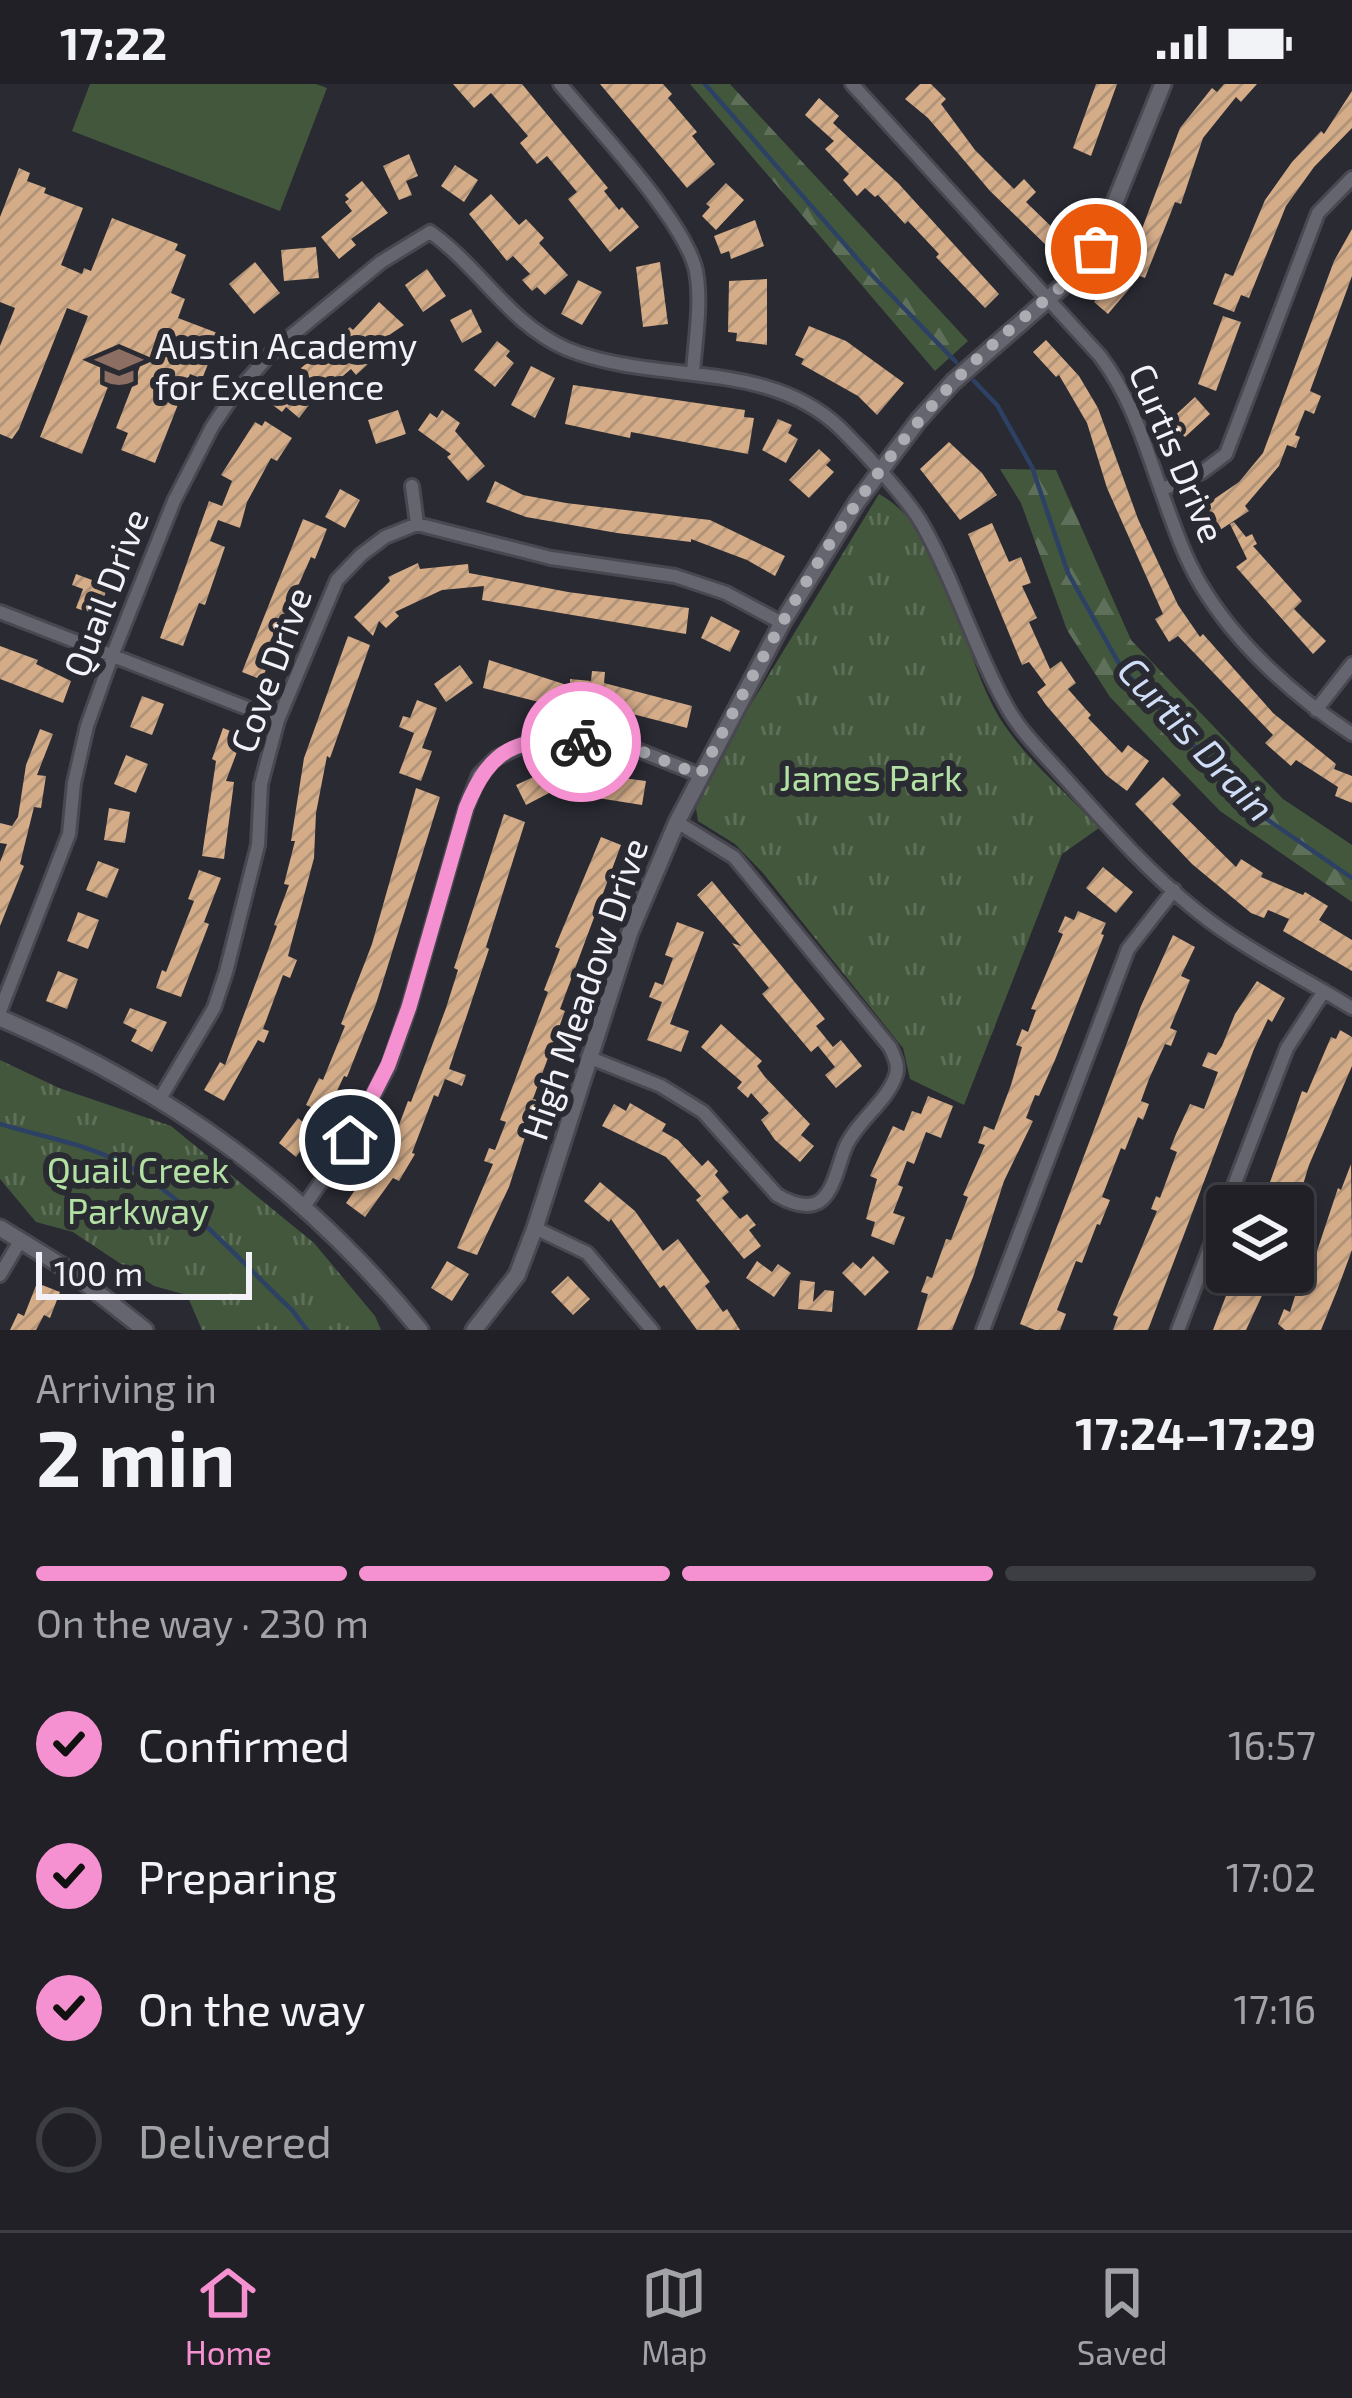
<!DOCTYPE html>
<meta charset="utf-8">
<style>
:root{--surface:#202026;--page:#2d2d32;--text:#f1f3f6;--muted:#a2a3a7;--line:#3d3e43;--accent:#f590d1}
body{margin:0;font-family:"Exo 2",sans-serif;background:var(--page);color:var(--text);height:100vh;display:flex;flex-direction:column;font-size:45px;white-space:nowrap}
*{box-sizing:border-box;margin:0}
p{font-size:39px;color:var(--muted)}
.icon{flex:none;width:66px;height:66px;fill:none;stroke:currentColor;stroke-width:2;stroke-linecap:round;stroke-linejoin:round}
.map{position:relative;height:1246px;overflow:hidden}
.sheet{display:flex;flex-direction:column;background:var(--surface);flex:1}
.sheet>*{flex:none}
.tools{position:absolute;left:1206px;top:1101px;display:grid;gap:24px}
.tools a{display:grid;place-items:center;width:108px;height:108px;border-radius:12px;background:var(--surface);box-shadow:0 6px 18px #0003,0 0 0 3px var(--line);font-size:60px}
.scale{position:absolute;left:36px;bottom:30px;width:216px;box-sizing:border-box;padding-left:12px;border:6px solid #f2f2f8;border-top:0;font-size:33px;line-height:42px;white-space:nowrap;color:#f2f2f8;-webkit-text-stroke:9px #2a2a33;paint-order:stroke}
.pin{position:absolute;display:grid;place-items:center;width:102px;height:102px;color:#fff;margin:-51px;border:6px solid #fff;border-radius:50%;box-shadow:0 3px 12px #0007}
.courier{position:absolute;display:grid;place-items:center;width:120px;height:120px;margin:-60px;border:9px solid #f590d1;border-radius:50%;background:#fff;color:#222;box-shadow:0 3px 15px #0007}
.summary em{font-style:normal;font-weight:700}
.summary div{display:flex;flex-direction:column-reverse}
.summary{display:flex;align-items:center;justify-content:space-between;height:204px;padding:0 36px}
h1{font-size:78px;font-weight:700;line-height:90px}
.bar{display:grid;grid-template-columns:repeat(4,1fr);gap:18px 12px;align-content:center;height:144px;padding:0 36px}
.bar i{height:15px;border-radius:9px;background:var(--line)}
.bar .active{background:var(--accent)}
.bar p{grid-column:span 4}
ol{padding:0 36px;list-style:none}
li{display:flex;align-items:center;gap:36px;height:132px}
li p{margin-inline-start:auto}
li .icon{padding:12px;border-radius:50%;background:var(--accent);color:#111;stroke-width:4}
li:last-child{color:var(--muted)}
li i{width:66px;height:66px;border:6px solid var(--line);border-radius:50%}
.status{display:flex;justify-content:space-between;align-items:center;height:84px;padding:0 60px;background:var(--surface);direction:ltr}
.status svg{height:33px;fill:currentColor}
.menu{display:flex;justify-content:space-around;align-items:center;height:168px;border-top:3px solid var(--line);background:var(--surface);font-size:33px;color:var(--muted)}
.menu a{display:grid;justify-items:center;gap:6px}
.menu .active{color:var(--accent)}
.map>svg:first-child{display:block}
.grass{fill:url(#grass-tufts)}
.forest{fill:url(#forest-firs)}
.pitch{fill:#43573d}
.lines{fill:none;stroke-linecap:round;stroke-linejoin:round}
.stream{stroke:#2d4165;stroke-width:4.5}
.building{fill:url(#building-hatch)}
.minor-casing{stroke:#494850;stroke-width:18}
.tertiary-casing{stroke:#494850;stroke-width:21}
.minor{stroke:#656570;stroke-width:12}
.tertiary{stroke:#656570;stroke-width:15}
.done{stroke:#acacb3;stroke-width:12;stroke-dasharray:0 21.6}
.route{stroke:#f590d1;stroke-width:15}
.labels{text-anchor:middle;stroke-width:12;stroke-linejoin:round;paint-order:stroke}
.poi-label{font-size:36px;fill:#f2f2f8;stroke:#2a2a33;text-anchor:start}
.street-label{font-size:36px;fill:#f2f2f8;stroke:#2a2a33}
.park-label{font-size:36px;fill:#b2e1a3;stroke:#2a2a33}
.water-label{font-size:39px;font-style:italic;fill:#cfddf7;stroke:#2a2a33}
</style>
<div class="status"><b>17:22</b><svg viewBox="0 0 49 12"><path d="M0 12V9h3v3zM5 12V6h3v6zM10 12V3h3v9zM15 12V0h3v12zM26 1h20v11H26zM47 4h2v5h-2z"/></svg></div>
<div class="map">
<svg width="1352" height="1246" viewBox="0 0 1352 1246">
<defs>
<pattern id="grass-tufts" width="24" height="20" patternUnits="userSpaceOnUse" patternTransform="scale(3)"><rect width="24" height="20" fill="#43573d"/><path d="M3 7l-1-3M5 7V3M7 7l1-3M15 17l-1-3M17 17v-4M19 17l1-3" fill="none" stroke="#5f705a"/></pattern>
<pattern id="forest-firs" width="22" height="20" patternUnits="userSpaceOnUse" patternTransform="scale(3)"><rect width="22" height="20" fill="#43573d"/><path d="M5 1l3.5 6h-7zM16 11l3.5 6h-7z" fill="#5f705a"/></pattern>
<pattern id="building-hatch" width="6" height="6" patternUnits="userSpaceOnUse" patternTransform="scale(3)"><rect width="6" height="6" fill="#d4ac88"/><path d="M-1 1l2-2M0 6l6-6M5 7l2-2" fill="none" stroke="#b19378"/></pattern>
</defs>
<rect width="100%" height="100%" fill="#2a2a33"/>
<path class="grass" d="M879,410C953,451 959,575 1005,642C1030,679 1069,711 1099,744L1062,770L964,1021L910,995L903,964L763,789L735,760L698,737L696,724L748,625Z
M0,976L59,1004L171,1042L314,1159L375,1232L381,1246H202L187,1211L154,1202L73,1148L36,1138L0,1095Z"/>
<path class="forest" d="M690,0H730L968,257L935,287Z
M1000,385L1056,386L1131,556L1283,715L1352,761V818L1220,727L1110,613L1067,546L1021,419Z"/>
<path class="pitch" d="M90,0H316L327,4L280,127L72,47Z"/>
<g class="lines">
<path class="stream" d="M705,0L868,187L956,278
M974,297L997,321L1032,383L1068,489L1121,583L1255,727L1352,794
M0,1040C42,1053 84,1059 124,1080C184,1112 241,1178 292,1226L307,1246"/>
</g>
<path class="building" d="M453,0H522L608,104L604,107L619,126L622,123L639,143L610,168L568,115L577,108L547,72L537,80L520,59L528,52L491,9L474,24Z
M600,0H663L672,10L668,14L697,48L692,52L715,80L687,104Z
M920,0H931L946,15L941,20L975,66L1014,105L1024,95L1036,108L1026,118L1061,152L1049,164L990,107L928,34L905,15Z
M1096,0H1117L1091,72L1073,64Z
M1224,0H1257L1241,18L1236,13L1203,54L1181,120L1175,118L1145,194L1140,192L1108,230L1094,218L1116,192L1122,198L1180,44L1212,4L1217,8Z
M1352,7V44L1314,83L1286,122L1249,214L1241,211L1234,228L1213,220L1225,189L1233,192L1265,116L1292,78L1321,47L1324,50Z
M819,14L839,32L833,39L898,99L999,210L985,224L936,173L939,170L908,137L905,140L878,111L875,113L865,104L857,112L843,96L849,90L825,65L834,57L805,31Z
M409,70L418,92L406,97L412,111L399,116L383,82Z
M455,81L478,96L464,118L441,102Z
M19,84L30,89L27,97L46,104L44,109L83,124L61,181L82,190L84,184L91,187L112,134L178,160L175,166L186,171L171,209L185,215L178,234L220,250L202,295L190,290L155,379L121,366L128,349L116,344L144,272L123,264L82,370L40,353L88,232L67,224L19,345L12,355L0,350V262L15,224L0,218V133Z
M362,97L388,129L351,155L356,161L339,175L321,153L352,127L345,118L349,115L345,111Z
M726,99L744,116L716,146L702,132L710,123L706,120Z
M491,110L519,141L526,135L544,154L539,159L568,191L545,211L537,203L532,207L522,196L530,190L513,172L507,177L469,130Z
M755,136L764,162L731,175L729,167L721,170L714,152Z
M1352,145V192L1310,307L1321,312L1314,330L1305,326L1295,351L1300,353L1296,364L1287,361L1279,382L1245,422L1249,427L1220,446L1204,422L1239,398L1263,369L1334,177Z
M316,163L319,194L284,197L281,166Z
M255,178L280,209L254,230L229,200Z
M660,178L668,240L643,243L636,183Z
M427,185L446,212L423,228L405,201Z
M767,195V261L736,257L737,249L728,248L729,197Z
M578,196L602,208L582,241L561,230Z
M379,218L404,241L373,262L378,271L356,291L351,285L323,309L301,284L350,243L353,246Z
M471,225L482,248L462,259L450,236Z
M1223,232L1241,238L1216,307L1198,300Z
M809,242L846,257L904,299L877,331L858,312L801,280L804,275L795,271Z
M1046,256L1079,292L1098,324L1138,435L1178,521L1200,553L1203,550L1273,629L1336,680L1334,685L1352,692V719L1335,712L1338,703L1296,676L1291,682L1265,659L1273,651L1178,552L1169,558L1155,535L1163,530L1107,404L1087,339L1059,291L1056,293L1033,268Z
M497,257L510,267L506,272L514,279L495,303L474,286Z
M531,282L555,294L535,334L511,321Z
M284,301L309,321L299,334L286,323L282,328L270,319Z
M573,301L745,326L744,333L754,334L748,370L631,348L630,354L565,340Z
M1195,313L1210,330L1185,353L1169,337Z
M398,326L406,350L376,360L368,336Z
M442,326L460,339L455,347L485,382L468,397L447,373L451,370L418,346L430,329L437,334Z
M778,335L792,341L788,349L798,355L786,379L762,366Z
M265,337L292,354L277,377L271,374L247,418L240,444L218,436L210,457L225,463L205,521L199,519L183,562L160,554L209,417L222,422L232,397L221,391L255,338L262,342Z
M949,358L982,389L997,411L960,436L920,385Z
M819,365L831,376L826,381L834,388L809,414L789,396Z
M495,397L523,411L566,419L710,436L785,472L775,492L747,476L691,455V458L617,449L526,433L486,418Z
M340,405L360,416L345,444L325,433Z
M303,435L327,445L315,475L311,473L294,511L262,596L242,588Z
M1234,438L1246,453L1252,450L1257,460L1253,462L1302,517L1294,525L1326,557L1313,570L1236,483L1247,475L1230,440Z
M992,439L1009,478L1021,473L1031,499L1022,502L1037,534L1029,538L1050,585L1061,577L1076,599L1068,605L1091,631L1088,634L1122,669L1128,661L1149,677L1127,707L1106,691L1046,621L1037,608L1046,601L1029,578L1022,581L968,450Z
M418,479L420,485L468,480L469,489L568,508L689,524L686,550L482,516L484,502L442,506L395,528L399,532L386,544L379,537L373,552L354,533L390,497L388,493Z
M76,490L108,502L97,532L76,524L83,505L72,501Z
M711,532L740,547L730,568L701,554Z
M348,552L370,561L330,674L327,672L316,729L314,774L288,872L297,876L290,894L283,891L263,945L269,947L264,959L258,956L224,1017L204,1006L220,978L225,981L277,842L274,841L289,801L284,800L295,757H291L304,674Z
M0,562L38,576L36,580L71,597L63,619L0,595Z
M489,576L570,602V595L591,597L592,587L605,588L604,599L692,622L687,644L613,625L555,622L483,604Z
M460,581L473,599L446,618L434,600Z
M142,612L164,620L152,651L130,643Z
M417,616L437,624L422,664L432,667L421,697L399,689L414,649L399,643L403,632L410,634Z
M223,644L243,652L226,697L234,698L224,775L202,772L216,677L212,675Z
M40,645L53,650L37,691L46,692L41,724L34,723L20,780L24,782L0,842V778L7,760L0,759V739L12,742L18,733L26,681Z
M126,671L148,680L136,709L114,700Z
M569,687L646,697L642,721L566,709Z
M544,688L553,707L526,721L516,701Z
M1163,693L1181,711L1172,720L1236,783L1241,775L1263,789L1261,793L1303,811L1305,808L1328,822L1319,836L1352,856V887L1283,847L1289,835L1268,826L1264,834L1251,829L1192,780L1135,720Z
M416,704L440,713L376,920L347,993L344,992L326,1030L306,1021L319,994L323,996L345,942L341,940L372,860Z
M109,724L130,728L125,759L104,756Z
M504,730L525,738L486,863L489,865L449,985L466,991L462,1002L445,995L438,1013L434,1011L412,1069L415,1070L399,1097L393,1094L365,1133L346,1119L390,1055L393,1057L408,1017L411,1018L446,924L458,886L454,884Z
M601,753L621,761L560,925L565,927L533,1015L537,1016L509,1103L477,1171L457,1164L493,1080L484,1077L489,1064L495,1066L506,1038L500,1036L548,908L544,906L560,865L555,863Z
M98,777L119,785L107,814L86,806Z
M1103,783L1133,808L1116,829L1086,804Z
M199,786L221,794L204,838L209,840L181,913L156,904L162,886L166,888L194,817L188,815Z
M712,797L825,935L816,942L833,963L841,956L862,982L836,1004L825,991L835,983L818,962L811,968L762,910L769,904L732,859L741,862L697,811Z
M1078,827L1106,839L1101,850L1104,851L1055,976L1039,1012L1035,1011L1026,1034L1033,1037L1004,1097L973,1193L952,1246H917L928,1210L921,1208L927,1192L932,1194L946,1155L951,1156L968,1113L963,1111L985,1061L978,1059L984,1042L994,1046L1011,1001L1022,963L1016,961L1022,945L1028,948L1036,926L1031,925L1063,850L1058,848L1065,832L1074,836Z
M78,828L99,836L88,865L67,857Z
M677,838L704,848L670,940L689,947L681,968L647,956L662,918L649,913L655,898L663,901L673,874L665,871Z
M1173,851L1195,863L1181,892L1190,896L1170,944L1177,947L1171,962L1165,960L1149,995L1141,1017L1149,1020L1143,1036L1138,1033L1125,1066L1121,1064L1102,1113L1110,1116L1100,1141L1097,1140L1082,1179L1076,1177L1057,1226L1066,1230L1060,1246H1035L1020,1240L1141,922Z
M58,887L78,895L67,925L46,917Z
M1257,897L1285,914L1272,938L1268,935L1254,965L1148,1246H1113L1118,1233L1113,1231L1157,1127L1151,1125L1156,1112L1160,1114L1177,1068L1170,1065L1176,1050L1190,1020L1204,1025L1218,988L1202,982L1208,968L1216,971L1222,962L1235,930Z
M130,924L167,938L152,968L131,957L137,946L123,939Z
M721,940L762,977L757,982L765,993L810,1040L801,1051L814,1062L800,1078L775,1056L761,1036L769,1029L751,1009L748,1014L737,1004L742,998L701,963Z
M1340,946L1352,953V982L1309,1081L1298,1117L1306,1120L1293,1152V1122H1258L1266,1100L1269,1101L1302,1007L1307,1009L1331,953L1336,955Z
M928,1012L953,1022L941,1054L926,1048L914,1080L907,1077L898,1101L903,1103L893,1129L905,1133L894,1161L871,1152L875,1138L866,1135L877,1095L870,1092L893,1042L904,1047L912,1027L921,1030Z
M630,1019L666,1040L662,1047L678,1056L702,1082L708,1076L718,1087L715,1091L729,1108L722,1114L740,1135L747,1130L756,1141L749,1146L761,1162L744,1175L696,1116L701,1112L666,1073L602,1042L614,1020L626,1027Z
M298,1034L315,1048L296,1073L279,1059Z
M1351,1080L1352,1166L1338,1204L1321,1246H1285L1278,1240L1284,1225L1290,1228L1310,1164L1317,1167L1338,1104L1341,1106Z
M600,1098L635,1127L663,1167L678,1155L710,1198L705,1202L723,1228L727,1225L740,1246H697L664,1201L660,1204L611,1135L609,1138L584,1117Z
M873,1172L889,1188L865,1212L842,1189L853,1178L861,1185Z
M447,1177L469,1190L452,1217L431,1204Z
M757,1177L772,1188L778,1180L791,1189L774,1213L746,1194Z
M1235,1188H1255L1251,1200L1265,1205L1246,1246H1213Z
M568,1192L590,1215L573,1231L551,1208Z
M800,1196L815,1198L813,1218L825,1206L834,1207L832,1228L798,1225Z
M37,1199L60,1208L50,1234L44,1231L36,1246H10L18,1229L24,1232Z"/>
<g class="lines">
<g class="minor-casing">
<path id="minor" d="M560,0C596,43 685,137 696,187C702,220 695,257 693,289
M852,0L1100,272C1131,313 1144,358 1161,406C1172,437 1184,473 1201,501C1237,561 1294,612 1352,650
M412,402L417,440
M1161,406L1202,388L1226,370L1318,129L1352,94
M0,528L278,636
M1316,626L1352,580
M0,927L69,750L74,699L87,642L112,572L174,417L212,343L232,313L274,266L381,178L430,148C480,183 509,240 567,265C655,301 768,274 841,345C863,367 909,416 923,442C956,500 974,565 1007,623C1022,650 1044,670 1064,693C1106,740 1149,789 1198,828C1244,865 1302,893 1352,924
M588,973L661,1002L703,1028L777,1111C787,1117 802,1123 814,1120C834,1114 838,1079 846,1062C858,1036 887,1018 896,991C899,981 894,972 890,963L734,773L677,738
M161,1013L214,924L226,888L258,761L261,700L278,636L337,496L361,471L385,453L417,440L551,474L675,492L726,509L782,539
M303,1124L350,1056L389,981L409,923L466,724L479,691L496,674L538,654L628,662L700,691
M535,1144L587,1169L652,1246
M0,1191L20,1157
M983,1246L1128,865L1174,806
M1178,1246L1287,964L1324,907"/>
</g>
<g class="tertiary-casing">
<path id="tertiary" d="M0,934C169,1006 304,1103 420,1246
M0,1144L70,1187L145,1246
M474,1246L517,1191L535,1144L630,848L677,738L782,539L857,418L918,337L953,298L1080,187L1096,165L1163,0"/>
</g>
<use href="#minor" class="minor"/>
<use href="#tertiary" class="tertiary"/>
</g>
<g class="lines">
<path class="done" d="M581,658L628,662L700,691C771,556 844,416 949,303C988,261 1036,224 1080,187L1096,165"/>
<path class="route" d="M350,1056L388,981L409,923L466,724C491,663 516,653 581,658"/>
</g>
<defs>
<g id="school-bare" transform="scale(3.6)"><path d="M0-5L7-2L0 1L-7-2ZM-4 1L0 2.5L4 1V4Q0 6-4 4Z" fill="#8d6e63" stroke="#2a2a33" stroke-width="2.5" paint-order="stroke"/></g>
</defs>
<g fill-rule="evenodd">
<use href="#school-bare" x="119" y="283"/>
</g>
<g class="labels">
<g class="poi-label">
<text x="155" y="275">Austin Academy<tspan x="155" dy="41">for Excellence</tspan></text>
</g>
<g class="street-label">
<text transform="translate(1177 369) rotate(67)" y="13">Curtis Drive</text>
<text transform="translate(106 509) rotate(-69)" y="13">Quail Drive</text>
<text transform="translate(271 586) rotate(-70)" y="13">Cove Drive</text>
<text transform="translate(585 905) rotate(-71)" y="13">High Meadow Drive</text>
</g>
<g class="park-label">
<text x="871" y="707">James Park</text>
<text x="138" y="1099">Quail Creek<tspan x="138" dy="41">Parkway</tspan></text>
</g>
<g class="water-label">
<text transform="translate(1196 655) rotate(47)" y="14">Curtis Drain</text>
</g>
</g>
</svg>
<div class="tools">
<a><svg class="icon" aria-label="layers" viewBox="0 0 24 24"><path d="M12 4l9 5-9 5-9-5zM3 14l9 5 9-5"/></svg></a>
</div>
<div class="scale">100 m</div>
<div class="pin" style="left:1096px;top:165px;background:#ea580c"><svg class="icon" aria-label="bag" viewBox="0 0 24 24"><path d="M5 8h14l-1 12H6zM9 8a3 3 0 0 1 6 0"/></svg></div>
<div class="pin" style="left:350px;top:1056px;background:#1f2937"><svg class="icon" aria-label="home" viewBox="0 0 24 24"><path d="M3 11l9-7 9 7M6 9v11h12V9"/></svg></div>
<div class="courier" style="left:581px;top:658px"><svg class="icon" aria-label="bike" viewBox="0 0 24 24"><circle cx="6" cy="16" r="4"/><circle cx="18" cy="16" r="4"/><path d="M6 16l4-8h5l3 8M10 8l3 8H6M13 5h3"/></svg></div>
</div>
<section class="sheet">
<div class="summary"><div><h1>2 min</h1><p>Arriving in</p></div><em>17:24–17:29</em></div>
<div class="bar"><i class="active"></i><i class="active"></i><i class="active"></i><i></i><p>On the way · 230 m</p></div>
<ol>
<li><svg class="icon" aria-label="check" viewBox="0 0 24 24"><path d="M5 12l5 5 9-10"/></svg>Confirmed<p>16:57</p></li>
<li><svg class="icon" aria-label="check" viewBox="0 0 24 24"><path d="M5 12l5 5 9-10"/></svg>Preparing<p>17:02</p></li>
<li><svg class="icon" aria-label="check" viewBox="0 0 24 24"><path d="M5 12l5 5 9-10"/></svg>On the way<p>17:16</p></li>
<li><i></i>Delivered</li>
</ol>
</section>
<nav class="menu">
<a class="active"><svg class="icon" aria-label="home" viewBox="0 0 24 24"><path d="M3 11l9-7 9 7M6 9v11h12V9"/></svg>Home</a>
<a><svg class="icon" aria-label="map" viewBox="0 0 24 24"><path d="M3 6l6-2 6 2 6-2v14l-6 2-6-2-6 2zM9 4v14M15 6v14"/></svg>Map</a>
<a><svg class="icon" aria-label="saved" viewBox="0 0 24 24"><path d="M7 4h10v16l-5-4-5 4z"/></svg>Saved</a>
</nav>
